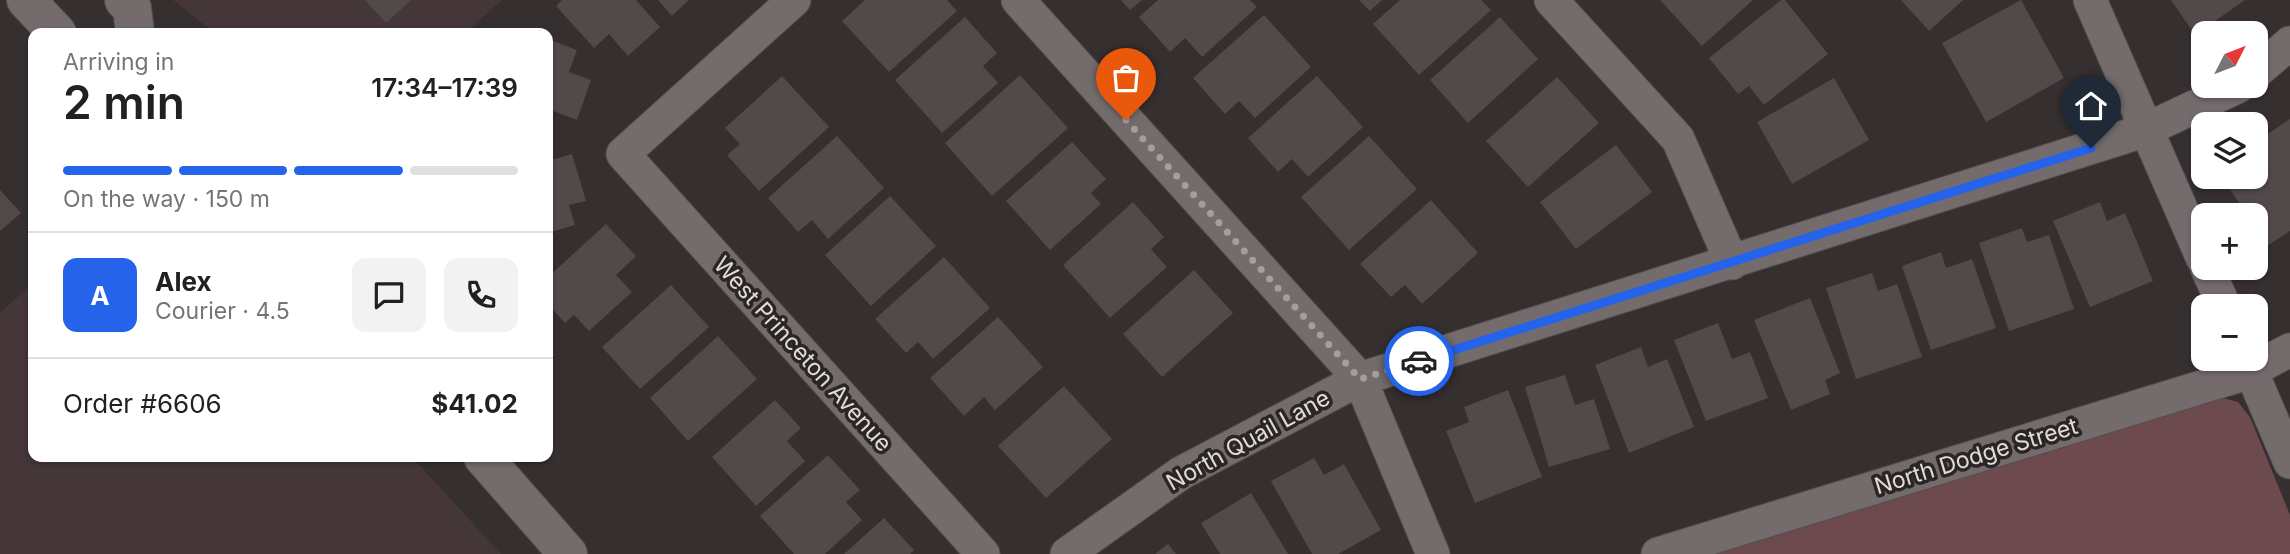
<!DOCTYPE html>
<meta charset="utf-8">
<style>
:root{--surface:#fff;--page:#f2f2f2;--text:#202124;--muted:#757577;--line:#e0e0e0;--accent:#2563eb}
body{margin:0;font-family:Inter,sans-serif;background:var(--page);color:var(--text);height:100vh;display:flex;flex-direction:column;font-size:26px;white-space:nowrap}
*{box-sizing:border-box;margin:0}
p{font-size:23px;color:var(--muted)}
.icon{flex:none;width:38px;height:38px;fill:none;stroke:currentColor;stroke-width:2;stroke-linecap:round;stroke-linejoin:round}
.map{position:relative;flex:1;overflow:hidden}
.details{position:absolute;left:28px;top:28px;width:525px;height:434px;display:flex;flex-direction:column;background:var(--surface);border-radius:14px;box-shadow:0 2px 5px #0004}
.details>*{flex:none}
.needle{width:46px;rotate:48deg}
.fabs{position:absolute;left:2191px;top:21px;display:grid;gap:14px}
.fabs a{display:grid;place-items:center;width:77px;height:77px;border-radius:14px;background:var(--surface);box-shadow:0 2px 5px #0004;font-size:35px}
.pin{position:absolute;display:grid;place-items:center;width:60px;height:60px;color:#fff;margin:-72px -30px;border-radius:50% 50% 50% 0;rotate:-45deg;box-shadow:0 0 7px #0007}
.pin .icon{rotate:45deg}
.courier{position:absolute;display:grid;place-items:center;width:70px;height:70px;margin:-35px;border:5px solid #2563eb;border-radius:50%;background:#fff;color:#222;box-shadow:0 2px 9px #0007}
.summary em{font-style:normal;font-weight:600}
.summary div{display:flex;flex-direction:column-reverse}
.summary{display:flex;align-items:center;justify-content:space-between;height:119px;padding:0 35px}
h1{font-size:46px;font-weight:600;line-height:52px}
.bar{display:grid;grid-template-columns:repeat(4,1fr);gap:10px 7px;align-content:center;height:84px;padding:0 35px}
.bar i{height:9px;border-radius:5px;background:var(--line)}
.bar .on{background:var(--accent)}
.bar p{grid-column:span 4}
.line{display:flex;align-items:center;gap:18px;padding:0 35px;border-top:2px solid var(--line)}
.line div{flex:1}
.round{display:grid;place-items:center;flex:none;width:74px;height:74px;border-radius:14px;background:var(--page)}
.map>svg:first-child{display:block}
.built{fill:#453739}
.green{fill:#6c4a4e}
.building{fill:#51494a}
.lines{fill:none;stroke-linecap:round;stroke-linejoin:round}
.street-casing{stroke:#544e4e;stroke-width:35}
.secondary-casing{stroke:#544e4e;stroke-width:40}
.street{stroke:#746c6c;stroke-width:33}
.secondary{stroke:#746c6c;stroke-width:38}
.done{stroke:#a49f9f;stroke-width:7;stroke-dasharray:0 12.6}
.route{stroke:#2563eb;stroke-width:9}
.labels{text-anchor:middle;stroke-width:7;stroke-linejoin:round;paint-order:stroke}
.street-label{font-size:23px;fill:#e0dbdb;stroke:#2c2525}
</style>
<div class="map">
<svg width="2290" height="554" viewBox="0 0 2290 554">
<rect width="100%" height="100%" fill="#362f2f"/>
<path class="built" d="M173,0H502L465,33H215Z
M33,283V457H412L501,554H0V313Z"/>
<path class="green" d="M2215,396L2238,402L2250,417L2290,515V554H1706Z"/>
<path class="building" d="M365,0H411L386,23Z
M562,0H636L660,27L628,56L609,34L594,48L556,6Z
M658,0H689L672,16Z
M865,0H947L957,11L889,72L842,21Z
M1121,0H1142L1130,10Z
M1158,0H1250L1257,7L1202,57L1185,38L1170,52L1139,17Z
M1359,0H1382L1370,11Z
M1400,0H1481L1491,10L1419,75L1373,24Z
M1660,0H1753L1702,46Z
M1781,0H1785L1828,54L1764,105L1749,86L1738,94L1709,58Z
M1901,0H1963L1929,31Z
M2021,0L2064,78L1986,122L1942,43Z
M2171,0H2245L2195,35Z
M1264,15L1311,67L1255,118L1239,101L1225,114L1193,78Z
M965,17L997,53L983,66L998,83L942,133L895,80Z
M1500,17L1538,59L1468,123L1430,80Z
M548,39L577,50L569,72L591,80L577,120L548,109Z
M1020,75L1068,128L992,196L945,143Z
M782,76L829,127L759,191L727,155L740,144L725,128Z
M1317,76L1363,127L1308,177L1292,159L1278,172L1248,138Z
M1557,77L1599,123L1528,187L1486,141Z
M1834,78L1869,140L1792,184L1757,122Z
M2290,119V231L2267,246L2256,229V215H2247L2222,177H2256V142Z
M837,136L884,188L828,239L812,220L798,232L768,198Z
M1369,136L1417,189L1349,250L1301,197Z
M1072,142L1106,179L1091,193L1101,204L1050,250L1006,201Z
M1616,145L1652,192L1576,249L1540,202Z
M572,154L586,201L569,205L575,225L548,233V161Z
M0,190L21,213L0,231Z
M890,196L936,246L871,306L825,255Z
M1431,200L1478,253L1422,304L1405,285L1391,297L1360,264Z
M1133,202L1164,237L1151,249L1167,267L1110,318L1063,265Z
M2100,202L2107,221L2125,213L2153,281L2090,307L2053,221Z
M606,224L636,256L616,275L632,292L589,331L574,315L565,323L548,304L550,297L548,294V277Z
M2022,228L2027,242L2049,235L2074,309L2009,331L1979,243Z
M1941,252L1946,268L1972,259L1996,328L1931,350L1902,266Z
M944,257L990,308L933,359L918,342L906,353L875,319Z
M1194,270L1233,313L1162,377L1123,334Z
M1872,273L1878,291L1897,284L1922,357L1856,379L1826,288Z
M671,285L709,327L640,389L602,347Z
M1810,298L1840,373L1825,380L1830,394L1791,410L1754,320Z
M998,317L1043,367L995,410L984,397L964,416L930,378Z
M1718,323L1732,359L1750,352L1768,398L1706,421L1674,340Z
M718,336L757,379L688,441L650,398Z
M1641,347L1648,367L1667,359L1694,427L1629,453L1595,365Z
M1565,375L1575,405L1594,399L1610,449L1549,467L1525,387Z
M1064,386L1112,439L1046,498L998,446Z
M1508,390L1542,477L1475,503L1446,431L1469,422L1464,407Z
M775,400L801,428L787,441L805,461L756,506L712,457Z
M828,455L860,490L846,502L862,520L825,554H794L760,516Z
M1314,458L1324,475L1344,464L1381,530L1338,554H1312L1271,481Z
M1251,493L1288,554H1220L1201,523Z
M884,518L914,550L910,554H844Z
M1168,544L1176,554H1155Z"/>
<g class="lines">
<g class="street-casing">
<path id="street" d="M794,0L623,154L983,554
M1018,0L1360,379L1433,554
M1551,0L1678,139L1732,263
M2090,0L2203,259
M2256,72L2290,43
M2207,268L2224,306
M2246,359L2290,462
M1067,554L1181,473L1360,379L2143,131L2239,86
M1658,554L2244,374L2290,350"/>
</g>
<g class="secondary-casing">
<path id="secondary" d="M26,0L57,33
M124,0L132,8L135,33
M483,457L568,554"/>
</g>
<use href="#street" class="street"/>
<use href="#secondary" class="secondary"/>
</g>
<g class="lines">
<path class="done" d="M1126,120L1360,379L1419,361"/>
<path class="route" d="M1419,361L2091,148"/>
</g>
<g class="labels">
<g class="street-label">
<text transform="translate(803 354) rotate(48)" y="8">West Princeton Avenue</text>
<text transform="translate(1248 440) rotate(-29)" y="8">North Quail Lane</text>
<text transform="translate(1976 456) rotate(-17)" y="8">North Dodge Street</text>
</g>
</g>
</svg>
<div class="fabs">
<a><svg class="needle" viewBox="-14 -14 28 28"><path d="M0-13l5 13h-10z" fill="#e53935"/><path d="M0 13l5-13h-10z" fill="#757577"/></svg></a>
<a><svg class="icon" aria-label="layers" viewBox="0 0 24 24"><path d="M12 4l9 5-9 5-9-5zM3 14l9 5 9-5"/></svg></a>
<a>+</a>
<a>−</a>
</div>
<div class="pin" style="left:1126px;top:120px;background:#ea580c"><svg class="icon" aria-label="bag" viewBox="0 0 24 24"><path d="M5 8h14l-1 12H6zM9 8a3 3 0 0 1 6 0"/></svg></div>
<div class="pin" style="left:2091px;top:148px;background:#1f2937"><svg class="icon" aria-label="home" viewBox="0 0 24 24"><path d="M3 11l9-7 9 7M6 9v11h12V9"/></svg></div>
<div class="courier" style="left:1419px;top:361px"><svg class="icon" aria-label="car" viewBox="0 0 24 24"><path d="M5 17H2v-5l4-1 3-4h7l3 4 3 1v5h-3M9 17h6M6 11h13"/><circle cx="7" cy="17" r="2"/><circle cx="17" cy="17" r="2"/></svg></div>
<section class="details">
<div class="summary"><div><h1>2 min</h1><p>Arriving in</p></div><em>17:34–17:39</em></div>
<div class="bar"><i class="on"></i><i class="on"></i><i class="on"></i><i></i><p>On the way · 150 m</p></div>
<div class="line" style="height:126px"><b class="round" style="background:var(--accent);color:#fff">A</b><div><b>Alex</b><p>Courier · 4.5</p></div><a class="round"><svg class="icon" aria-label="chat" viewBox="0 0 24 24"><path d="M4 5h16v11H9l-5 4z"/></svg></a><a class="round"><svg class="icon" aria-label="phone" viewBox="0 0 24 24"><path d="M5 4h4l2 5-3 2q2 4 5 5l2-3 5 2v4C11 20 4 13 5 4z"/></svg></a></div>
<div class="line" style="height:91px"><div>Order #6606</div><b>$41.02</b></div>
</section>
</div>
